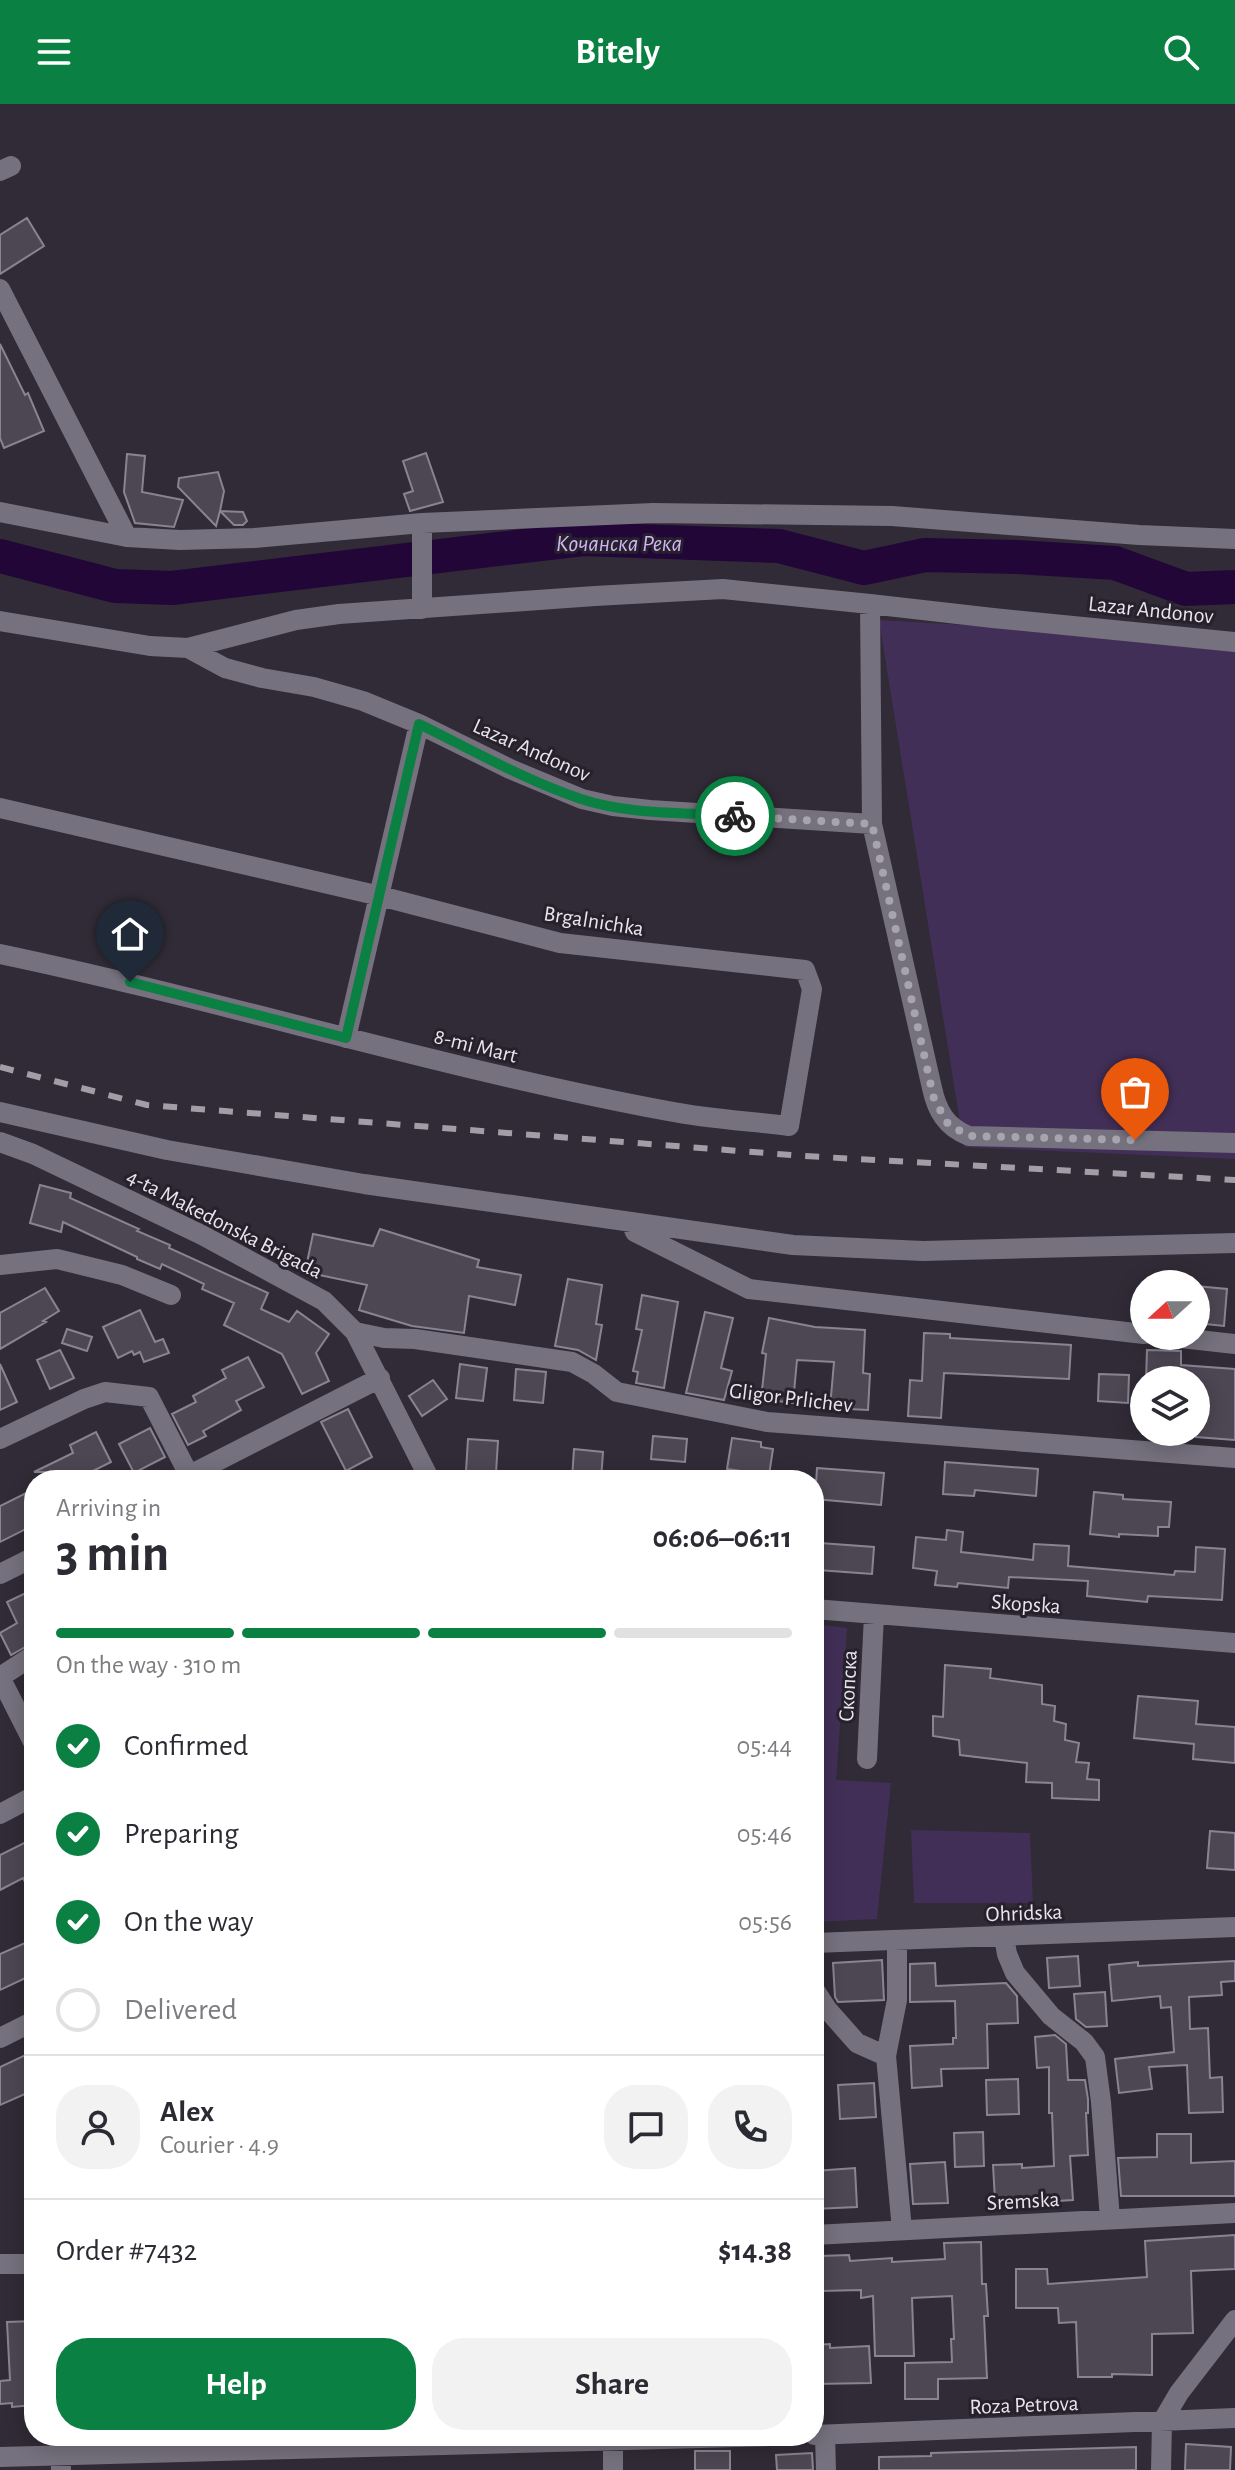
<!DOCTYPE html>
<meta charset="utf-8">
<style>
:root{--surface:#fff;--page:#f2f2f3;--text:#2b2b33;--muted:#7c7c81;--line:#e1e1e2;--accent:#0b8043}
body{margin:0;font-family:"Alegreya Sans",sans-serif;background:var(--page);color:var(--text);height:100vh;display:flex;flex-direction:column;font-size:30px;white-space:nowrap}
*{box-sizing:border-box;margin:0}
p{font-size:26px;color:var(--muted)}
.icon{flex:none;width:44px;height:44px;fill:none;stroke:currentColor;stroke-width:2;stroke-linecap:round;stroke-linejoin:round}
.map{position:relative;flex:1;overflow:hidden}
.sheet{position:absolute;left:24px;top:1366px;width:800px;height:976px;display:flex;flex-direction:column;background:var(--surface);border-radius:32px;box-shadow:0 4px 20px #0003}
.sheet>*{flex:none}
.needle{width:52px;rotate:249deg}
.fabs{position:absolute;left:1130px;top:1166px;display:grid;gap:16px}
.fabs a{display:grid;place-items:center;width:80px;height:80px;border-radius:50%;background:var(--surface);box-shadow:0 4px 20px #0003;font-size:40px}
.pin{position:absolute;display:grid;place-items:center;width:68px;height:68px;color:#fff;margin:-82px -34px;border-radius:50% 50% 50% 0;rotate:-45deg;box-shadow:0 0 8px #0007}
.pin .icon{rotate:45deg}
.courier{position:absolute;display:grid;place-items:center;width:80px;height:80px;margin:-40px;border:6px solid #0b8043;border-radius:50%;background:#fff;color:#222;box-shadow:0 2px 10px #0007}
.headline em{font-style:normal;font-weight:700}
.headline div{display:flex;flex-direction:column-reverse}
.headline{display:flex;align-items:center;justify-content:space-between;height:136px;padding:0 32px}
h1{font-size:52px;font-weight:700;line-height:60px}
.bar{display:grid;grid-template-columns:repeat(4,1fr);gap:12px 8px;align-content:center;height:96px;padding:0 32px}
.bar i{height:10px;border-radius:6px;background:var(--line)}
.bar .selected{background:var(--accent)}
.bar p{grid-column:span 4}
.line{display:flex;align-items:center;gap:20px;padding:0 32px;border-top:2px solid var(--line)}
.line div{flex:1}
.round{display:grid;place-items:center;flex:none;width:84px;height:84px;border-radius:32px;background:var(--page)}
ol{padding:0 32px;list-style:none}
li{display:flex;align-items:center;gap:24px;height:88px}
li p{margin-inline-start:auto}
li .icon{padding:8px;border-radius:50%;background:var(--accent);color:#fff;stroke-width:4}
li:last-child{color:var(--muted)}
li i{width:44px;height:44px;border:4px solid var(--line);border-radius:50%}
.cta{display:flex;gap:16px;margin-top:auto;padding:16px 32px}
.cta a{flex:1;height:92px;border-radius:32px;background:var(--accent);color:#fff;font-size:32px;font-weight:700;line-height:92px;text-align:center}
.cta a+a{background:var(--page);color:var(--text)}
header{display:flex;justify-content:space-between;align-items:center;height:104px;padding:0 32px;background:var(--accent);color:#fff;font-size:36px;font-weight:700}
.map>svg:first-child{display:block}
.green{fill:#422f57}
.lines{fill:none;stroke-linecap:round;stroke-linejoin:round}
.river{stroke:#220638;stroke-width:34}
.building{fill:#4c4753;stroke:#8a8492;stroke-width:2}
.minor{stroke:#76717e;stroke-width:20}
.rail{stroke:#a29ea7;stroke-width:6;stroke-dasharray:14 14;stroke-linecap:butt}
.done{stroke:#a8a4ad;stroke-width:8;stroke-dasharray:0 14.4}
.route{stroke:#0b8043;stroke-width:10}
.labels{text-anchor:middle;stroke-width:6;stroke-linejoin:round;paint-order:stroke}
.street-label{font-size:22px;fill:#e8e5ed;stroke:#26212c}
.water-label{font-size:24px;font-style:italic;fill:#d2b4f6;stroke:#26212c}
</style>
<header><svg class="icon" aria-label="menu" viewBox="0 0 24 24"><path d="M4 6h16M4 12h16M4 18h16"/></svg>Bitely<svg class="icon" aria-label="search" viewBox="0 0 24 24"><circle cx="10" cy="10" r="6"/><path d="M15 15l6 6"/></svg></header>
<div class="map">
<svg width="1235" height="2366" viewBox="0 0 1235 2366">
<rect width="100%" height="100%" fill="#302b36"/>
<path class="green" d="M879,516L1235,537V1055L964,1043Z
M814,1520L847,1524L836,1676L891,1679L877,1815L814,1818Z
M911,1726L1030,1729L1033,1799H914Z"/>
<g class="lines">
<path class="river" d="M0,452L115,482L172,484L583,435L779,442L864,464L925,451L1017,453L1115,459L1186,485L1235,483"/>
</g>
<path class="building" d="M27,114L44,142L0,170V131Z
M0,240L25,291L28,289L44,327L4,344L0,334Z
M426,349L443,398L410,407L404,390L413,387L403,357Z
M127,350L145,352L142,388L183,396L174,423L135,419L124,388Z
M218,368L224,387L220,407L243,408L247,417L243,421H234L220,407L216,422L178,383L179,374Z
M40,1081L71,1089L70,1094L139,1125L137,1127L170,1141L169,1144L268,1189L261,1205L289,1218L297,1207L329,1230L316,1249L329,1277L302,1290L282,1250L224,1221L234,1199L202,1185L204,1180L162,1160L160,1165L137,1155V1153L63,1118L61,1128L30,1119Z
M380,1125L479,1156L477,1163L521,1171L515,1201L469,1192L464,1229L412,1222L359,1206L367,1181L305,1168L313,1130L373,1142Z
M568,1175L602,1181L596,1220L602,1221L596,1256L578,1246L555,1242Z
M1196,1182L1227,1185L1224,1222L1196,1219Z
M45,1184L59,1207L43,1217L46,1218L0,1245V1209Z
M642,1191L678,1198L664,1284L636,1279L638,1268L633,1267L642,1226L636,1225Z
M140,1206L155,1238L163,1235L169,1249L144,1258L140,1248L134,1251L132,1247L118,1254L103,1223Z
M705,1208L733,1214L721,1264L732,1267L724,1296L686,1289Z
M769,1214L815,1223L865,1226L863,1269L870,1270L868,1306L830,1304L834,1258L797,1256L793,1299L761,1295L766,1250L762,1249Z
M67,1225L92,1233L87,1247L62,1239Z
M924,1229L950,1230V1234L1071,1241L1069,1275L944,1269L941,1314L908,1312L910,1276L922,1277Z
M60,1246L74,1274L50,1285L37,1256Z
M1147,1246L1181,1247V1261L1235,1265V1336L1196,1333V1276H1146Z
M248,1253L264,1283L236,1297L241,1306L203,1327L206,1332L188,1341L172,1310L196,1298L193,1292L226,1274L222,1266Z
M0,1260L17,1298L0,1306Z
M460,1260L487,1264L483,1297L456,1294Z
M516,1265L546,1268L543,1299L514,1296Z
M1099,1270L1129,1271L1128,1299L1098,1297Z
M433,1276L447,1295L422,1312L409,1292Z
M348,1305L372,1353L346,1367L321,1318Z
M150,1324L165,1353L134,1369L119,1340Z
M96,1328L111,1358L75,1376H37L54,1368H34L73,1349L70,1341Z
M653,1332L687,1335L685,1358L651,1355Z
M732,1334L761,1338V1343L773,1345L769,1371L727,1365Z
M468,1335L498,1337L496,1369L466,1367Z
M574,1345L603,1348L601,1376L572,1375Z
M945,1358L1038,1365L1036,1392L975,1386L974,1392L943,1390Z
M817,1364L884,1369L881,1401L815,1395Z
M34,1385V1421L0,1438V1402Z
M1094,1388L1123,1391V1395L1171,1398L1169,1423H1158V1432L1119,1430V1433L1090,1430Z
M947,1426L963,1428L961,1448L1033,1456L1034,1440L1069,1442L1068,1462L1174,1471L1175,1467L1195,1468L1196,1443L1225,1445L1222,1496L1148,1492L1147,1498L1087,1492L1088,1477L1009,1473L1008,1484L958,1479L957,1483L935,1481L937,1467L913,1464L916,1433L946,1436Z
M820,1439L874,1443L872,1470L818,1466Z
M34,1485V1538L11,1551L0,1529L17,1519L7,1498Z
M945,1561L991,1565L990,1574L1042,1581V1600L1055,1602L1054,1617L1066,1620L1065,1636L1079,1639L1076,1658L1089,1659L1087,1675L1099,1676V1696L1052,1694V1679L1026,1678L1027,1659L960,1651L959,1636L933,1632V1612L943,1613Z
M1138,1592L1198,1597L1196,1620L1235,1623V1659L1193,1655L1194,1640L1134,1634Z
M1210,1727L1235,1729V1766L1207,1764Z
M34,1734V1795L23,1774L0,1786V1751Z
M34,1835V1870L0,1886V1850Z
M1078,1852L1080,1882L1049,1884L1047,1854Z
M882,1856L884,1896L838,1898L835,1893L833,1859Z
M1235,1857V1877L1221,1878L1222,1891L1189,1893L1190,1925L1208,1924L1210,1974L1222,1973L1223,2008L1189,2009L1187,1961L1149,1963L1152,1985L1119,1989L1115,1955L1174,1948L1171,1903L1161,1904L1160,1892L1112,1897L1109,1861L1138,1858V1862Z
M935,1859L936,1882L1006,1879L1017,1892L1018,1919L987,1920L988,1964L941,1965L942,1982L912,1984L910,1942L953,1940V1934H956L955,1897L910,1898V1860Z
M1105,1888L1107,1922L1086,1923L1076,1915L1074,1890Z
M1055,1931L1066,1940L1068,1976H1085L1088,1995V2009H1086L1088,2051L1070,2052L1073,2096L1040,2098V2094L995,2096L993,2061L1022,2060V2064L1054,2062L1052,2009H1049V1963L1037,1964L1035,1933Z
M34,1947V1986L0,2001V1963Z
M1018,1975L1019,2010L987,2011L986,1976Z
M874,1979L876,2013L840,2015L838,1981Z
M983,2028L984,2062L955,2063L954,2029Z
M1157,2030H1191V2059L1235,2057V2092H1121L1118,2054L1157,2053Z
M945,2058L948,2099L913,2100L910,2060Z
M855,2064L857,2103L814,2105V2067Z
M1235,2131V2165L1191,2167L1193,2229L1152,2230V2271L1112,2270V2273H1078L1076,2218L1059,2219L1058,2204H1016V2165H1047L1048,2180L1147,2173L1145,2137Z
M981,2138L982,2180H986L988,2212H984L987,2274L938,2275V2295H905V2259L952,2258L951,2235H954L952,2192L912,2194L914,2252H875L873,2192L861,2194V2186L821,2187L820,2152L849,2151L850,2157L892,2154V2158L945,2155L944,2139Z
M34,2217V2301L12,2303V2299L0,2300V2277L10,2276L7,2218Z
M830,2240V2244L869,2242L871,2279L814,2280V2241Z
M1186,2340L1231,2343L1230,2366H1185Z
M1136,2343V2366H879V2353L931,2352V2349Z
M695,2347H730V2366H695Z
M812,2349L813,2366H777L776,2351Z"/>
<g class="lines">
<path class="minor" d="M0,67L11,62
M0,185L127,433
M0,408L127,433L180,436L254,434L422,419L653,409L892,412L1139,431L1235,435
M870,500L993,514L1235,538
M422,505V419
M0,517L150,542L188,544L225,564L262,574L314,583L363,597L419,620L510,665L582,695L613,702L650,706L872,720
M188,544L296,516L339,510L595,492L723,485L870,500L872,720L932,984C937,1007 946,1023 969,1032L1235,1039
M0,704L380,792L560,839L805,866L812,885L789,1022C749,1017 708,1015 668,1007C443,965 224,897 0,850
M346,934L419,620
M0,1008L167,1046L364,1080L793,1141L923,1147L1235,1139
M0,1038L33,1050L202,1131L324,1197L355,1228L430,1376
M631,1118L635,1128L749,1185L1144,1230
M0,1161L57,1155L122,1171L171,1191
M355,1228L384,1234L415,1235L572,1258L594,1270L617,1288L767,1318L1235,1354
M1163,1232L1235,1240
M0,1335L84,1295L105,1288L149,1293L189,1371
M180,1376L380,1274
M0,1470L34,1453
M814,1505L1235,1539
M0,1573L34,1640
M0,1573L34,1551
M867,1655L874,1511
M0,1710L34,1692
M1004,1833L1007,1850L1015,1869L1051,1912L1084,1938L1095,1953L1101,1998L1110,2115
M897,1836V1896L886,1952L902,2126
M814,1839L1235,1823
M814,1885L827,1905L857,1939L886,1952
M0,1934L34,1917
M814,2131L1235,2109
M0,2160H34
M814,2331L1235,2314
M825,2331L826,2366
M60,2332L61,2366
M613,2332V2366
M0,2353L773,2332
M1161,2366L1162,2318L1179,2289L1235,2216"/>
<path class="rail" d="M0,963L147,1001L804,1052L1235,1076"/>
</g>
<g class="lines">
<path class="done" d="M735,712L872,720L934,995L948,1020L969,1032L1135,1036"/>
<path class="route" d="M130,878L346,934L419,620C472,646 525,676 581,695C629,711 685,708 735,712"/>
</g>
<g class="labels">
<g class="street-label">
<text transform="translate(1151 505) rotate(6)" y="8">Lazar Andonov</text>
<text transform="translate(532 645) rotate(24)" y="8">Lazar Andonov</text>
<text transform="translate(594 816) rotate(9)" y="8">Brgalnichka</text>
<text transform="translate(476 941) rotate(14)" y="8">8-mi Mart</text>
<text transform="translate(225 1119) rotate(27)" y="8">4-ta Makedonska Brigada</text>
<text transform="translate(791 1293) rotate(7)" y="8">Gligor Prlichev</text>
<text transform="translate(1026 1499) rotate(4)" y="8">Skopska</text>
<text transform="translate(847 1582) rotate(-87)" y="8">Скопска</text>
<text transform="translate(1024 1808) rotate(-2)" y="8">Ohridska</text>
<text transform="translate(1023 2096) rotate(-3)" y="8">Sremska</text>
<text transform="translate(1024 2300) rotate(-2)" y="8">Roza Petrova</text>
</g>
<g class="water-label">
<text x="619" y="447">Кочанска Река</text>
</g>
</g>
</svg>
<div class="fabs">
<a><svg class="needle" viewBox="-14 -14 28 28"><path d="M0-13l5 13h-10z" fill="#e53935"/><path d="M0 13l5-13h-10z" fill="#7c7c81"/></svg></a>
<a><svg class="icon" aria-label="layers" viewBox="0 0 24 24"><path d="M12 4l9 5-9 5-9-5zM3 14l9 5 9-5"/></svg></a>
</div>
<div class="pin" style="left:1135px;top:1036px;background:#ea580c"><svg class="icon" aria-label="bag" viewBox="0 0 24 24"><path d="M5 8h14l-1 12H6zM9 8a3 3 0 0 1 6 0"/></svg></div>
<div class="pin" style="left:130px;top:878px;background:#1f2937"><svg class="icon" aria-label="home" viewBox="0 0 24 24"><path d="M3 11l9-7 9 7M6 9v11h12V9"/></svg></div>
<div class="courier" style="left:735px;top:712px"><svg class="icon" aria-label="bike" viewBox="0 0 24 24"><circle cx="6" cy="16" r="4"/><circle cx="18" cy="16" r="4"/><path d="M6 16l4-8h5l3 8M10 8l3 8H6M13 5h3"/></svg></div>
<section class="sheet">
<div class="headline"><div><h1>3 min</h1><p>Arriving in</p></div><em>06:06–06:11</em></div>
<div class="bar"><i class="selected"></i><i class="selected"></i><i class="selected"></i><i></i><p>On the way · 310 m</p></div>
<ol>
<li><svg class="icon" aria-label="check" viewBox="0 0 24 24"><path d="M5 12l5 5 9-10"/></svg>Confirmed<p>05:44</p></li>
<li><svg class="icon" aria-label="check" viewBox="0 0 24 24"><path d="M5 12l5 5 9-10"/></svg>Preparing<p>05:46</p></li>
<li><svg class="icon" aria-label="check" viewBox="0 0 24 24"><path d="M5 12l5 5 9-10"/></svg>On the way<p>05:56</p></li>
<li><i></i>Delivered</li>
</ol>
<div class="line" style="height:144px"><a class="round"><svg class="icon" aria-label="person" viewBox="0 0 24 24"><circle cx="12" cy="8" r="4"/><path d="M4 21q1-7 8-7t8 7"/></svg></a><div><b>Alex</b><p>Courier · 4.9</p></div><a class="round"><svg class="icon" aria-label="chat" viewBox="0 0 24 24"><path d="M4 5h16v11H9l-5 4z"/></svg></a><a class="round"><svg class="icon" aria-label="phone" viewBox="0 0 24 24"><path d="M5 4h4l2 5-3 2q2 4 5 5l2-3 5 2v4C11 20 4 13 5 4z"/></svg></a></div>
<div class="line" style="height:104px"><div>Order #7432</div><b>$14.38</b></div>
<div class="cta"><a>Help</a><a>Share</a></div>
</section>
</div>
